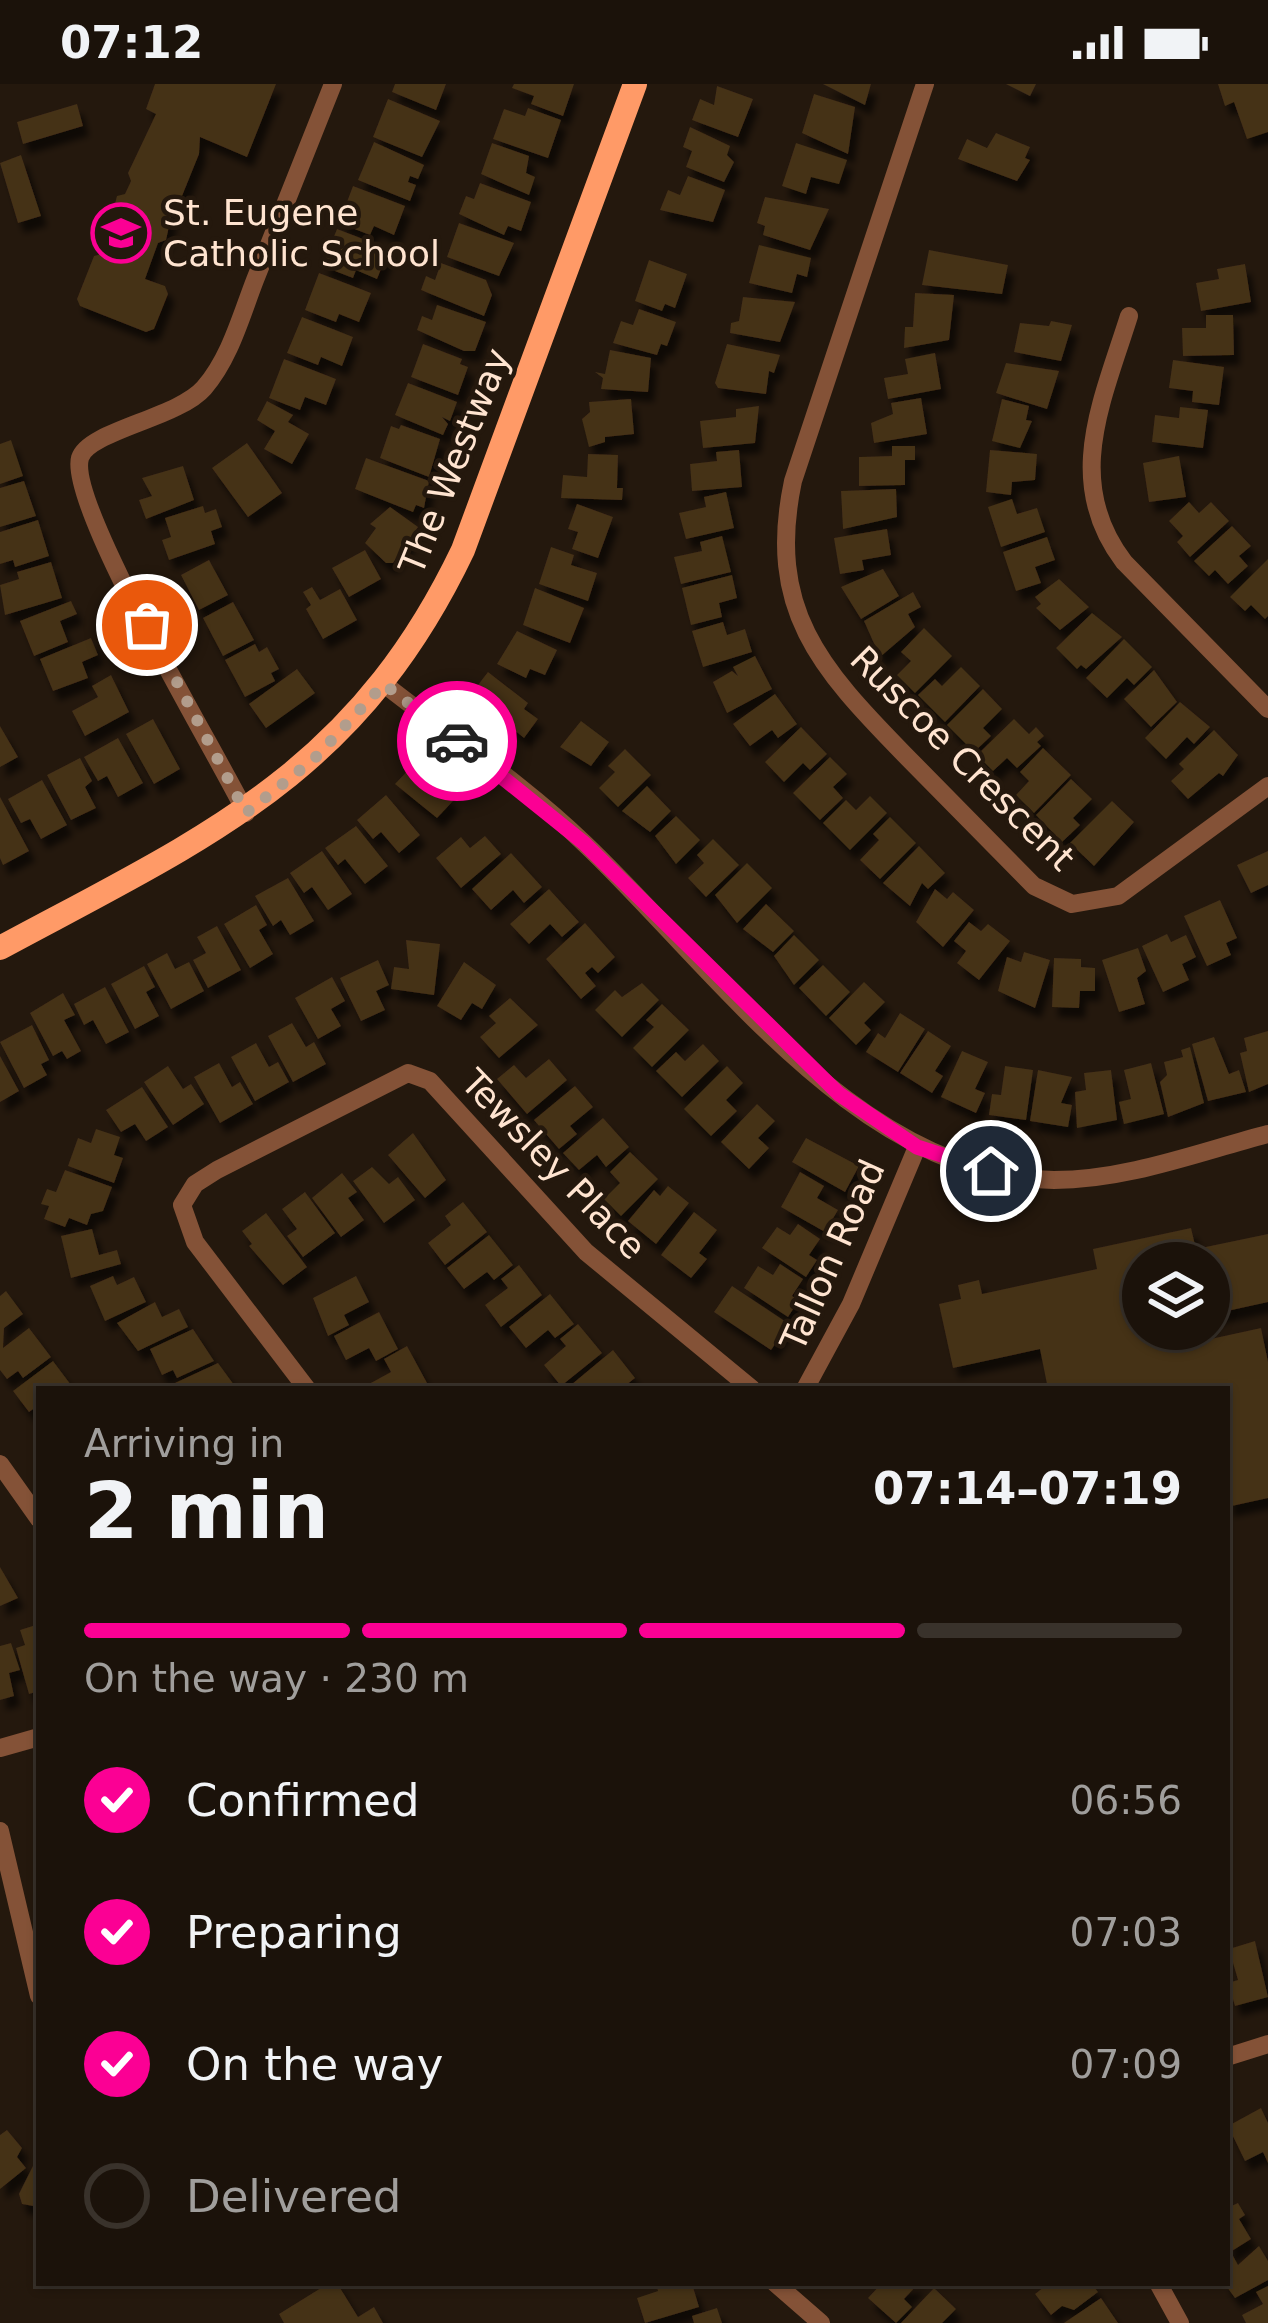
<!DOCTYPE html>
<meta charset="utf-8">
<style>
:root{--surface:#1b120a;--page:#241b13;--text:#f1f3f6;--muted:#a09e9c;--line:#39322b;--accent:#fb0094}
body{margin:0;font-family:"DejaVu Sans",sans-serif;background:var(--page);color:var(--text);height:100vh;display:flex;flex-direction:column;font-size:45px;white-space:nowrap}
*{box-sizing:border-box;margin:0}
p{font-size:39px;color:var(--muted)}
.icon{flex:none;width:66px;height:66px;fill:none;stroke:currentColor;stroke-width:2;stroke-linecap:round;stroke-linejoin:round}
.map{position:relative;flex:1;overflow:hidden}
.panel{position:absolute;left:36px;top:1302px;width:1194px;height:900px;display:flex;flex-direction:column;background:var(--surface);border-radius:0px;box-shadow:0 3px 9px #0004,0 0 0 3px var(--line)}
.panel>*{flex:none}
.fabs{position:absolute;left:1122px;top:1158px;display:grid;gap:24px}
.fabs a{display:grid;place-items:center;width:108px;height:108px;border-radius:50%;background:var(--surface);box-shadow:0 3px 9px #0004,0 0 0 3px var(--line);font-size:60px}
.pin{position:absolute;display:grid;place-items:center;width:102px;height:102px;color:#fff;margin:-51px;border:6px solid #fff;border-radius:50%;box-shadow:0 3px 12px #0007}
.courier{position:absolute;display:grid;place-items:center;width:120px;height:120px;margin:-60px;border:9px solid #fb0094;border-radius:50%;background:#fff;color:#222;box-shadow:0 3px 15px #0007}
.headline em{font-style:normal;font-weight:700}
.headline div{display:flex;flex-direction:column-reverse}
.headline{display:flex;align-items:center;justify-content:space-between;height:204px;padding:0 48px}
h1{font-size:78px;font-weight:700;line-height:90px}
.bar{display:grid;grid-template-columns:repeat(4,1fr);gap:18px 12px;align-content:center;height:144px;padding:0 48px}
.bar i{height:15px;border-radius:9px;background:var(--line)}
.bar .active{background:var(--accent)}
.bar p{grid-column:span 4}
ol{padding:0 48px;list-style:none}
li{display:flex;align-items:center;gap:36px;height:132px}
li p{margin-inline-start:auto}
li .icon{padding:12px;border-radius:50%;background:var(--accent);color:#fff;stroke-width:4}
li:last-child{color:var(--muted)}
li i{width:66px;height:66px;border:6px solid var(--line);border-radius:50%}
.status{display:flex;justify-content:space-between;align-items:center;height:84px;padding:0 60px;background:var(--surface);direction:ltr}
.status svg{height:33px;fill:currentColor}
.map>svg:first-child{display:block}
.building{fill:#453019;filter:url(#shadow)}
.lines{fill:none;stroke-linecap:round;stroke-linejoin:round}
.minor{stroke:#845237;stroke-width:18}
.secondary{stroke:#ff9a67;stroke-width:24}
.done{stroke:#b29d8c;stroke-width:12;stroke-dasharray:0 21.6}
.route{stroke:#fb0094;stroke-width:15}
.labels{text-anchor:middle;stroke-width:9;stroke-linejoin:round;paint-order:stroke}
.poi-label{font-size:36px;fill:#ffe4d0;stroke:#24180d;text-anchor:start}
.street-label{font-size:36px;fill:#ffe4d0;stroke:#24180d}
</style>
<div class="status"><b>07:12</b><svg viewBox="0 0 49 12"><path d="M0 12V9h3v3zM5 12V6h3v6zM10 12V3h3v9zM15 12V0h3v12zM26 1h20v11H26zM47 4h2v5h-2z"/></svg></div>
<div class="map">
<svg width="1268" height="2239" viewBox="0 0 1268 2239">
<defs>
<filter id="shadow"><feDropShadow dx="6" dy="10" stdDeviation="3" flood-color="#0009"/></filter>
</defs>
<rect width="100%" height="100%" fill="#24180d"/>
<path class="building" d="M155,0H276L247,73L200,53L199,70L182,112L175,115L166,156L158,159L145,195L165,202L168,210L154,245L146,248L80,222L77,215L94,172L102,170L117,112L125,110L131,97L128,89L156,30L146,25Z
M395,0H446L436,26L392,8Z
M514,0H574L563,32L531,20L534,12L512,4Z
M823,0H871L865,21Z
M1006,0H1036L1030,12Z
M1218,0H1268V48L1247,55L1234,18L1225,22Z
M717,2L753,15L738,53L692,36L700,15L714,21Z
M814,10L855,23L848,70L802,49Z
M388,15L440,37L422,73L373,53Z
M77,20L83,42L23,60L17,38Z
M528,24L561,36L548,74L493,55L504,25L525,32Z
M690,43L730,62L727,71L734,78L724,98L686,83L692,67L683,63Z
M996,49L1030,63L1025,74L1030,76L1017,97L958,75L967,55L987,64Z
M374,58L424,81L418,95L410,92L408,98L416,101L410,117L358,96Z
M492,59L529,72L526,89L535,93L529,111L481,90Z
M796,59L847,76L839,100L811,93L806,110L782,102Z
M21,71L41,132L18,139L0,79Z
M688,92L725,106L713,138L660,126L668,106L680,111Z
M480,99L531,118L521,147L508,142L504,151L459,130L466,112L474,115Z
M353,102L405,122L394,151L374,142L370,151L339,139Z
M765,113L829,125L810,166L763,151L765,142L757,139Z
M459,139L514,159L499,192L447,173Z
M337,145L389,165L377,195L356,186L353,194L322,182Z
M759,161L811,174L807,193L797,190L792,209L749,199Z
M929,166L1008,181L1002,210L922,201Z
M649,176L687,190L675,224L665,220L662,227L635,217Z
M441,179L486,196L492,211L484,232L421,206L426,192L435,196Z
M1245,180L1251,218L1201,227L1196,199L1219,195L1217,185Z
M319,189L371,209L359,238L339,230L336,238L305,226Z
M915,209L954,211L949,256L904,264L905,243H913Z
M743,213L795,218L780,258L730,249L731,239L739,237Z
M437,221L486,238L475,267H464L417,246L422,232L432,236Z
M639,225L676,238L667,262L661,260L657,271L613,259L621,237L633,241Z
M1206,231H1233L1234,271L1183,272L1182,244H1206Z
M302,233L353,253L342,282L321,273L318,281L287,269Z
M1051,237L1072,241L1061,277L1014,268L1020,239L1049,242Z
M423,260L462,275L460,280L468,283L458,311L411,293Z
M727,260L780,271L774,289L769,287L766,310L718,304L715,299Z
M610,266L651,274L648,308L601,305L603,294L595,288L605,290Z
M935,269L941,305L888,315L884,294L908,290L905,275Z
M284,275L336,295L326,321L305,313L300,326L269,314Z
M1173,276L1224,283L1219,321L1192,318L1193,307L1169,304Z
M1006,279L1059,287L1047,325L996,309Z
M408,299L457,318L450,337L442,333L448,340L443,351L395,331Z
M921,314L927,350L874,359L871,339L893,330L891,319Z
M631,315L634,350L605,353V358L589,363L582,335L590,328L589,318Z
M1002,315L1029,322L1026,336L1032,337L1020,364L992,357Z
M267,317L293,331L288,338L309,350L292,380L264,365L275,347L257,336Z
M759,322L755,359L703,364L700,337L736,333V325Z
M1180,323L1208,326L1203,364L1152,358L1155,331L1179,334Z
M401,341L440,355L429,393L380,374L391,342L399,345Z
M11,356L23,392L0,400V360Z
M247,359L282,409L248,433L212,384Z
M892,362H915V376H905V401L859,402V373L892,372Z
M739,366L742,403L692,407L690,380L717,377L716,368Z
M990,366L1037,370L1035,396L1012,398L1011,411L986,408Z
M588,370L618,371L617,404H623L622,416L561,414L563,391L587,393Z
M1179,372L1186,413L1149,418L1143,379Z
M366,374L429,397L424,424L416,421L413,428L355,405Z
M183,382L194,416L146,435L139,416L152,412L142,394Z
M24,397L36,432L0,443V404Z
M896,405L897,433L843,445L841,407Z
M726,408L734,444L686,455L679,429L706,423L704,413Z
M1012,415L1017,430L1037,424L1045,448L1001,463L988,423Z
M1189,418L1199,429L1211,418L1229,437L1190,473L1177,458L1183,452L1169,437Z
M577,420L613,433L598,474L572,465L578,448L568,445Z
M203,422L205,429L216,425L222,443L211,447L215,460L169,476L162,456L171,453L165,434Z
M390,423L418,443L393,479H386L365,459L376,444L370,440Z
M38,436L49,472L15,483L13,476L0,480V448Z
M1232,442L1251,462L1239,472L1248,482L1228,500L1215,486L1209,492L1194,477Z
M887,445L891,471L862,476L864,486L840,490L834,454Z
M722,452L731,488L681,500L674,473L702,467L700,458Z
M1047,453L1055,476L1035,483L1041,499L1016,507L1003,468Z
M551,463L574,471L571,481L597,489L588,517L539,500Z
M365,466L381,495L349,513L332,484Z
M1268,475V532L1265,535L1251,521L1245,527L1230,513Z
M209,476L228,511L199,526L181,491Z
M51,478L62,514L5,531L0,501L19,495L17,488Z
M883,485L899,512L861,535L841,503Z
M732,491L737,514L719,519L722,533L691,541L682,504Z
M1059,495L1089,523L1060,546L1036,524L1041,520L1035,513Z
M312,503L320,516L340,505L357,536L323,555L306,525L311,521L303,508Z
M535,504L584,524L570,559L523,541Z
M913,508L921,523L908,530L915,543L880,573L864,537Z
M71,517L77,530L60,537L68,558L34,572L20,537Z
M233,518L254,556L223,572L203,534Z
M1092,529L1122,553L1086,585L1081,581L1077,585L1056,564Z
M723,538L727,551L745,545L752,568L703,583L692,547Z
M924,544L952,572L915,609L897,591L911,577L901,568Z
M517,547L557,566L545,591L530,585L526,594L497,580Z
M91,554L98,571L82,578L88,594L53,607L40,575Z
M1124,555L1152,583L1134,601L1127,594L1107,614L1086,594Z
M255,560L259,568L267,563L279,585L271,589L275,597L245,613L225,576Z
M755,572L772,605L727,629L713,598L732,587L738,592L733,583Z
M961,583L980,602L945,638L918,611L935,595L942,602Z
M297,585L315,609L266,644L249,620Z
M1154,586L1177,618L1151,643L1124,615Z
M488,588L528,619L524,625L538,635L524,654L471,610Z
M111,591L129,628L85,652L72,627L98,613L92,602Z
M983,605L1002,625L983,644L991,652L974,668L947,641Z
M775,610L797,640L778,654L772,646L750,662L733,640Z
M1180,618L1210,643L1194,660L1187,653L1166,675L1145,654Z
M153,635L180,685L154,700L126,650Z
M1014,635L1029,650L1036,643L1044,652L1037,658L1041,662L1017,684L1007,674L993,687L977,671Z
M581,637L609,658L591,682L560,663Z
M0,642L18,673L0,683Z
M801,643L827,670L810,686L803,679L784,698L765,678Z
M1214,646L1238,671L1223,692L1219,689L1188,715L1171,697L1184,685L1179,680Z
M118,654L143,699L118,713L107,692L98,697L84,673Z
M1043,664L1071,691L1034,729L1016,711L1029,697L1020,688Z
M625,665L651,691L618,723L599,704L615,688L608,682Z
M830,673L847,690L833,703L843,714L820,736L793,709Z
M80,674L92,697L85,703L96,724L71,736L47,691Z
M414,680L453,717L437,734L395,700Z
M1071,695L1092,715L1073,734L1080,741L1062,758L1036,731Z
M42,696L67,741L41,755L30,735L21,739L8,715Z
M647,702L671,727L650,748L622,727Z
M386,711L420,751L399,769L381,748L373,755L357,736Z
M870,712L887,729L850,766L823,739L846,716L856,726Z
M0,713L29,767L3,781L0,774Z
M1112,717L1134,738L1094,782L1070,759Z
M676,732L700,756L676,780L655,752Z
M890,733L916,759L880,795L860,776L879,756L873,750Z
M356,742L388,782L365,800L345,775L338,781L325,764Z
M485,752L501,770L461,804L436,774L461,753L470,764Z
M713,755L739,781L706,813L688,794L704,779L697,771Z
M919,762L945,789L928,805L922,799L910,822L883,799Z
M322,767L352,810L328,826L312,803L304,809L290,789Z
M1268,767V801L1251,809L1237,781Z
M511,769L542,803L524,819L513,806L491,826L472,805Z
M747,779L772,804L737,839L715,811Z
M288,794L314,837L290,851L281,836L273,842L255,812Z
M549,805L579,838L562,853L550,840L529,860L510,840Z
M935,805L947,815L953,808L974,826L943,863L916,838Z
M1220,816L1237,854L1226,859L1231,871L1207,882L1184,832Z
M766,820L794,847L773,868L743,845Z
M256,821L267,841L259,846L273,870L250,884L224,840Z
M969,838L981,847L988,840L1010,857L979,896L957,879L966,867L954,857Z
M585,839L615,873L598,889L592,883L585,889L596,902L581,915L546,875Z
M217,842L241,886L208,904L193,876L206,869L197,853Z
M1167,850L1171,858L1186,851L1196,873L1182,880L1189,896L1163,908L1142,862Z
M794,851L819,876L794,901L774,872Z
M406,856L440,860L434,911L391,905L394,883L409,885Z
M1138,864L1146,887L1137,894L1145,920L1119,928L1102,876Z
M1024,868L1050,876L1035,924L998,907L1007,873L1021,878Z
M167,869L175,885L189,878L204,907L171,925L147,880Z
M1054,874L1081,875V883L1095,884V907H1080L1079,924L1052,923Z
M378,876L389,901L376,907L385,926L361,937L340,894Z
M464,878L496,901L482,925L472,919L461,936L437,922Z
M823,881L850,908L826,932L799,904Z
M144,882L155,903L146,908L159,932L135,945L111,900Z
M332,893L345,917L331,925L341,942L318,955L295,914Z
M864,898L885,918L864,939L871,946L856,961L829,934Z
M642,899L659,916L622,953L595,926L615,906L622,913Z
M105,903L129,948L106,960L93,936L84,941L74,920Z
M63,909L75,931L64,936L81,967L67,975L62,967L53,972L30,929Z
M510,914L538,941L499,974L480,953L496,939L489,932Z
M662,920L689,946L652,983L633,964L654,943L646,936Z
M900,929L925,945L898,988L866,968L878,949L885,954Z
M292,939L306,963L314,958L326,980L293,998L268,952Z
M32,941L49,976L41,980L47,991L24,1004L0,958Z
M928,947L951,962L935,987L943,992L932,1009L900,989Z
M1268,947V1000L1249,1008L1240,969L1247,967L1244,954Z
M1214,953L1229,990L1239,986L1246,1008L1208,1017L1192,960Z
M256,959L269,983L278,978L289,998L255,1017L231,973Z
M703,960L719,977L682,1013L656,987L676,968L685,977Z
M1190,963L1204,1019L1168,1033L1160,998L1167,991L1164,978L1183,973L1181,966Z
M962,967L988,978L975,1005L985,1009L976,1029L941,1013Z
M0,972L19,1007L0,1018Z
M549,975L567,996L527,1030L497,995L514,981L526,994Z
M219,979L232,1003L240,998L253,1020L220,1039L194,993Z
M1151,979L1164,1030L1124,1040L1119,1018L1131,1015L1124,986Z
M168,982L183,1005L191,1000L204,1020L173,1041L144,998Z
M727,982L743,999L726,1016L737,1027L711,1052L684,1025Z
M1005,982L1033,986L1026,1036L989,1031L992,1010L1001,1011Z
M1038,986L1072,993L1061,1019L1072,1021L1068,1043L1030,1037Z
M1111,986L1117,1036L1077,1044L1075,1008L1086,1006L1084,989Z
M575,1002L593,1023L570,1042L577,1050L559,1065L534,1036Z
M142,1003L168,1043L146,1057L135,1040L121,1048L106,1026Z
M757,1020L775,1037L758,1054L769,1064L749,1085L721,1058Z
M603,1034L629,1063L606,1083L597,1071L579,1086L563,1069Z
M96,1045L120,1053L114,1071L123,1074L114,1099L68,1082L78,1054L91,1059Z
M413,1049L446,1096L425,1114L388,1071Z
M806,1054L859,1082L845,1108L792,1078Z
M630,1068L658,1095L621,1132L604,1115L620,1099L610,1088Z
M372,1083L389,1100L398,1093L415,1116L384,1139L353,1097Z
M65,1086L112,1103L103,1127L91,1130L87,1141L69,1134L65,1143L44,1135L49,1122L41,1120L47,1105L56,1108Z
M800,1088L824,1102L817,1114L838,1126L825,1148L781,1123Z
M342,1089L357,1108L348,1114L364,1136L341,1153L312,1114Z
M668,1102L689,1119L656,1160L628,1137L654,1106L660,1112Z
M305,1108L335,1149L303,1173L287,1152L297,1145L282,1125Z
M463,1118L487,1148L445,1181L428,1159L451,1141L445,1132Z
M694,1128L717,1146L699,1169L707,1175L691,1194L661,1171Z
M266,1129L307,1183L283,1201L249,1162L252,1160L242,1147Z
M798,1140L820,1155L809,1171L817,1176L806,1193L762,1164L777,1143L790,1151Z
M1191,1144L1196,1165L1268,1150V1218L1209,1231V1179H1143V1245H1204L1206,1256L1261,1244L1268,1278V1414L1227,1423V1305H1048L1040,1265L953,1284L939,1220L961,1215L958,1201L979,1196L982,1210L1097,1185L1093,1165Z
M92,1145L99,1171L117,1166L121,1180L71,1194L61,1152Z
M489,1151L513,1181L494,1196L487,1188L464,1205L447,1184Z
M780,1180L803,1195L792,1212L799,1216L788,1233L744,1204L758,1182L773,1191Z
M519,1181L542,1211L501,1243L485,1221L508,1204L501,1195Z
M113,1192L117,1201L134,1193L146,1218L105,1237L90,1202Z
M356,1192L369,1218L344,1231L349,1241L328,1252L313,1214Z
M732,1202L789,1240L771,1266L714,1228Z
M6,1207L23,1230L4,1244L3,1264L29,1244L51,1273L23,1294L18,1287L7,1295L0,1286V1212Z
M550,1210L574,1240L555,1254L548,1246L526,1264L509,1243Z
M155,1218L162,1233L179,1225L188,1243L138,1267L117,1239Z
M379,1228L398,1265L376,1277L369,1264L346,1276L334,1252Z
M578,1240L602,1269L561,1302L544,1281L566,1262L560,1255Z
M193,1245L214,1277L177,1294L173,1286L162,1291L150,1265Z
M407,1262L427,1299L417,1305H371L369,1300L391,1288L384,1275Z
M613,1266L635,1294L621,1305H575L571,1301Z
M53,1277L74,1305H39V1321L29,1328L13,1307Z
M218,1279L237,1305H178L175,1299Z
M0,1483L18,1514L0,1522Z
M39,1540V1607L29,1610L16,1564L25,1561L20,1546Z
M11,1559L20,1586L9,1589L14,1612L0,1616V1562Z
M1255,1857L1268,1913L1235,1922L1228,1899L1238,1896L1229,1865Z
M1261,2024L1268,2039V2079L1263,2068L1245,2077L1228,2042Z
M7,2046L22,2064L17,2073L26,2084L0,2105V2051Z
M39,2070V2123L22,2120L19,2110Z
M1238,2119L1245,2131L1239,2135L1251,2155L1227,2170V2124Z
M1259,2162L1268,2177V2196L1235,2214L1224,2199L1227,2176L1233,2172L1238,2181Z
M329,2199H337L358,2233L374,2223L383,2239H284L279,2230Z
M656,2199L693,2203L699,2223L645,2239L637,2214L658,2207Z
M882,2199H919L904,2215L912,2223L896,2239L868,2214Z
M1049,2199H1091L1098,2208L1074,2226L1062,2222L1051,2231L1035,2210Z
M1268,2202V2239H1246L1242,2231L1263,2220L1256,2208Z
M934,2204L956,2225L942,2239H901Z
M1101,2214L1118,2239H1064Z
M717,2224L722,2239H694L692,2232Z"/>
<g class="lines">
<path class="minor" d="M925,0L793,397C766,525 820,584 904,670C947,714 991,758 1034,802L1072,820L1118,812L1268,702
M1129,232C1102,318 1063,398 1124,478L1268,625
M384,600C450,652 523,700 584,759C712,880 861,1096 1054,1096C1127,1096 1199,1068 1268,1050
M246,729C218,671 67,421 80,374C88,347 178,334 204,304C230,274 241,232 255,196C281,131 307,65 333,0
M307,1305L195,1158L182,1121L195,1100L217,1086L408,989L430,997L586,1168L752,1305
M805,1305L851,1220L917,1063
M0,1380L39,1435
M0,1664L39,1653
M0,1747L39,1912
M1227,1973L1268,1960
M775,2199L821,2239
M1158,2199L1180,2239"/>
<path class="secondary" d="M0,864C206,753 356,690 463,466L635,0"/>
</g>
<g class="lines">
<path class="done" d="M147,541L246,729L314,675L384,600L457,657"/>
<path class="route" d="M457,657L584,759L839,1010L917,1063L991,1087"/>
</g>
<defs>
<g id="school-ring" transform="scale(3)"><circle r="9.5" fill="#24180d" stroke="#fb0094" stroke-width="1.5"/><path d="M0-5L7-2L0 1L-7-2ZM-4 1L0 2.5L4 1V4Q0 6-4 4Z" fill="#fb0094"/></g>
</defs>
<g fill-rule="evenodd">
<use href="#school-ring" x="121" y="149"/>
</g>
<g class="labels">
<g class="poi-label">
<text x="163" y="141">St. Eugene<tspan x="163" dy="41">Catholic School</tspan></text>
</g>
<g class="street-label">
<text transform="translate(454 377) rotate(-68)" y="13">The Westway</text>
<text transform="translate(963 674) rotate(45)" y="13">Ruscoe Crescent</text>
<text transform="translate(554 1080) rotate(46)" y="13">Tewsley Place</text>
<text transform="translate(832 1171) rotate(-66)" y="13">Tallon Road</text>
</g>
</g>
</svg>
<div class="fabs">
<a><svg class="icon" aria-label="layers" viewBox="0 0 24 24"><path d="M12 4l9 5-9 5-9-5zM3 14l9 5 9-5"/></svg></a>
</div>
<div class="pin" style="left:147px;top:541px;background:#ea580c"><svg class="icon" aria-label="bag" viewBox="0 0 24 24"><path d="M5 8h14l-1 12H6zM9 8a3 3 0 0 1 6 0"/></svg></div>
<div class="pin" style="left:991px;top:1087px;background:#1f2937"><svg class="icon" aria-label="home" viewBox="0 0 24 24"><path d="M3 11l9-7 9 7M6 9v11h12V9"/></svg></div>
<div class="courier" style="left:457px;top:657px"><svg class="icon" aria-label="car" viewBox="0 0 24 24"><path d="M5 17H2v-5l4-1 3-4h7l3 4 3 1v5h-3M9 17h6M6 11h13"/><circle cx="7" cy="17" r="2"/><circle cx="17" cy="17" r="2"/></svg></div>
<section class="panel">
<div class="headline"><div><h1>2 min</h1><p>Arriving in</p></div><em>07:14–07:19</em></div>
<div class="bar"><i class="active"></i><i class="active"></i><i class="active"></i><i></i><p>On the way · 230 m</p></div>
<ol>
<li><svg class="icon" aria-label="check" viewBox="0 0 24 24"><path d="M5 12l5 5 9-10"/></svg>Confirmed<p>06:56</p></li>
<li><svg class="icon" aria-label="check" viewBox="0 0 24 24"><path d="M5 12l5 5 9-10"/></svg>Preparing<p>07:03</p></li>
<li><svg class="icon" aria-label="check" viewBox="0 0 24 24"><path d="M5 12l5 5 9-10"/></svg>On the way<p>07:09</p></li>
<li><i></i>Delivered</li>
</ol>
</section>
</div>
